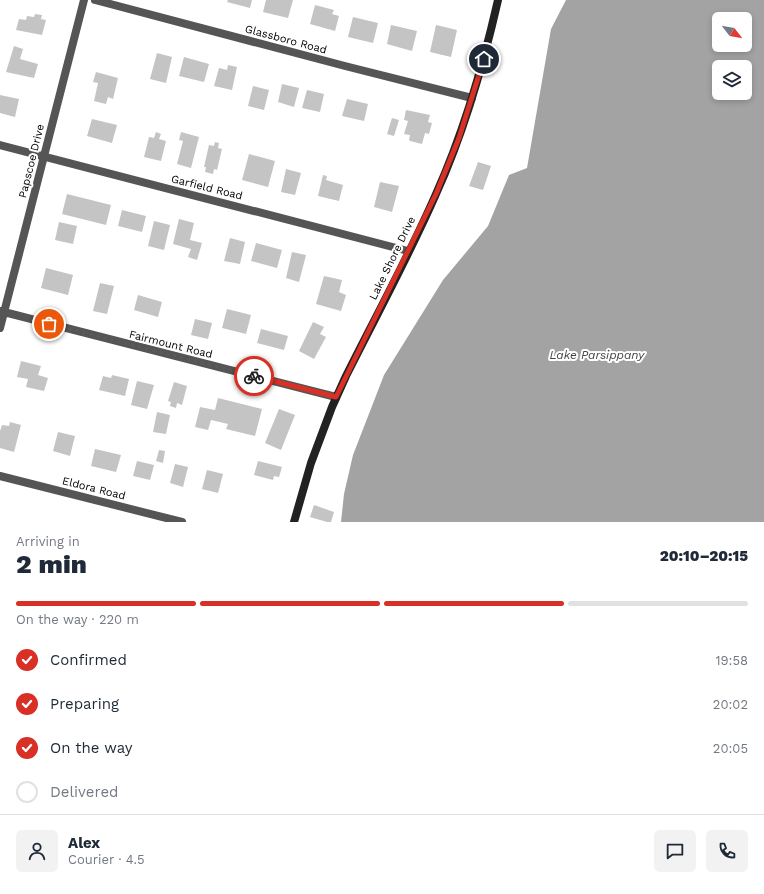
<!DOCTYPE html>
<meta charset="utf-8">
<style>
:root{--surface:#fff;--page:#f2f2f3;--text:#1f2937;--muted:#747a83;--line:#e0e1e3;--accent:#d93025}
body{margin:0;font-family:"Work Sans",sans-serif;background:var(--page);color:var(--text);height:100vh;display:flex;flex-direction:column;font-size:15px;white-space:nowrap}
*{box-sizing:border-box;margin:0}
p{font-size:13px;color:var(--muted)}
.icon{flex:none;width:22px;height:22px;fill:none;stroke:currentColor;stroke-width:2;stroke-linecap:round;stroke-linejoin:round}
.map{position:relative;height:522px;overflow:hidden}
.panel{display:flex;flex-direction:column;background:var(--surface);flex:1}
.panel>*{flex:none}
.needle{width:26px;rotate:121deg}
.fabs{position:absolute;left:712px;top:12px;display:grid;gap:8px}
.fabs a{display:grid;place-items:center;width:40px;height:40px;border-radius:6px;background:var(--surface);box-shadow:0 2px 6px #0003;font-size:20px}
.pin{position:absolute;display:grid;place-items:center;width:34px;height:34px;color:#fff;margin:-17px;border:2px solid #fff;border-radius:50%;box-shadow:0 1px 4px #0007}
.courier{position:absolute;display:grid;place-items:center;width:40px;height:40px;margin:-20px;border:3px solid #d93025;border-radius:50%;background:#fff;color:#222;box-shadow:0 1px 5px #0007}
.summary em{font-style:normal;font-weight:800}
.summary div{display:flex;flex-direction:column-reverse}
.summary{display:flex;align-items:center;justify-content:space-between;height:68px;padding:0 16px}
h1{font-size:26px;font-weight:800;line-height:30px}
.bar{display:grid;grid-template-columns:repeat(4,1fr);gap:6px 4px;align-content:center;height:48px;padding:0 16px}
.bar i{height:5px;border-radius:3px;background:var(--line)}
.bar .selected{background:var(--accent)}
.bar p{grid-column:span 4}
.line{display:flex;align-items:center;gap:10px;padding:0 16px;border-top:1px solid var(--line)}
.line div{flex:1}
.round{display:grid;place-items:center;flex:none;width:42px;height:42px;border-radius:6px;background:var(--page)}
ol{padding:0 16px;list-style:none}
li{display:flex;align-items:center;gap:12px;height:44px}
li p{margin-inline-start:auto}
li .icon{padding:4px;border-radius:50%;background:var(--accent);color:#fff;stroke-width:4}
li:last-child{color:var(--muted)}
li i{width:22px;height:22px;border:2px solid var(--line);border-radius:50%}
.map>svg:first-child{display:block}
.water{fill:#a3a3a3;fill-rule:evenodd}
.building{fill:#c4c4c4}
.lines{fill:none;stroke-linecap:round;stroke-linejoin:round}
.street{stroke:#555;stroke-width:8}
.secondary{stroke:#222;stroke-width:8}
.done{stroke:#595959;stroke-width:4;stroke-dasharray:0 7.2}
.route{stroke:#d93025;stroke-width:5}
.labels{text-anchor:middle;stroke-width:4;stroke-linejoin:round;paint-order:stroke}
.street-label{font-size:11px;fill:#000;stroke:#fff}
.water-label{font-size:12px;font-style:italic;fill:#444;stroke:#fff}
</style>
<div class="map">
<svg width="764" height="522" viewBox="0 0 764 522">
<rect width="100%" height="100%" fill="#fff"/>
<path class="water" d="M566,0H764V522H341L344,494L353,455L384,375L443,280L488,226L509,175L527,168L551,29ZM719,19H745V45H719ZM719,67H745V93H719Z"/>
<path class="building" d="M228,0H252L250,8L227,2Z
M266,0H293L288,18L263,12Z
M315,5L334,10L332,14L339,16L335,31L310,24Z
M35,14L42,15L41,19L46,20L42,35L16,30L19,19L26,20L27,16L34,17Z
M353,17L378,23L373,43L348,37Z
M391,25L417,31L412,51L387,44Z
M436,25L457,30L451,57L430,52Z
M14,46L23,49L20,59L38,64L34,78L6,72Z
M157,53L172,57L166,83L150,79Z
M184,57L209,64L204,82L179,76Z
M228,65L237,67L232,90L214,86L219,68L227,70Z
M96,72L118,78L113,99L108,97L106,104L94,101L98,83L93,82Z
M282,84L299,88L294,107L278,102Z
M253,86L269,90L264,110L248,106Z
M307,90L324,94L320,112L302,108Z
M0,95L19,99L15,117L0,113Z
M347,99L368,104L364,121L342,116Z
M406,110L430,115L428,122L432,123L429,134L425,133L422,144L410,141L409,140L410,135L404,134L408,121L404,120Z
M392,118L399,120L394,136L387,134Z
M92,119L117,125L112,143L87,136Z
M156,132L161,134L159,139L166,141L161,161L144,157L149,137L154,138Z
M181,132L199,137L191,168L177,164L183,141L179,140Z
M215,142L219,143L218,148L222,149L217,170L214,169L213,174L205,172L206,167H204L209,145L214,146Z
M249,154L275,161L268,187L242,180Z
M478,162L491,166L483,190L469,186Z
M286,169L301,173L295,195L281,192Z
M323,175L327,176L326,180L343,185L339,201L318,196Z
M380,182L399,186L392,212L374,207Z
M67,194L111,205L106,225L62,214Z
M122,210L146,216L142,232L118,226Z
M179,219L194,223L190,240L202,243L197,260L188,257L191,249L173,244Z
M154,221L170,225L164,250L148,246Z
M59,222L77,226L73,244L55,240Z
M230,238L245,242L240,264L224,261Z
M256,243L282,250L277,268L251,261Z
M292,252L306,255L299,282L286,278Z
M46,268L73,275L68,295L41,288Z
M324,276L342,280L339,292L346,295L341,311L316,304Z
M100,283L114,286L107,314L93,311Z
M138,295L162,302L158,317L134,310Z
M227,309L251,315L246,334L222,328Z
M195,319L212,323L208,339L191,335Z
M313,322L324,327L320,334L326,337L314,359L299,351Z
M261,329L288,336L284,350L257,343Z
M21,361L41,366L38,375L48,378L44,391L26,387L28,379L17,377Z
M112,375L129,379L125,396L99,390L103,376L111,378Z
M137,381L154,385L147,409L131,405Z
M174,382L187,386L182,405L177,403L176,408L170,406L171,402L168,401Z
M218,398L262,409L255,436L226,429L228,424L211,420L208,430L195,427L200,407L215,410Z
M279,409L295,415L281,450L265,443Z
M157,412L170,415L166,434L153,432Z
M10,422L21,425L14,452L0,448V431L2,425L9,426Z
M58,432L75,436L70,456L53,451Z
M95,449L121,455L116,472L91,466Z
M159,450L165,451L163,463L156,461Z
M137,461L154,465L150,480L133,476Z
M258,461L282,467L279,477L274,476L273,480L254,475Z
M175,464L188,467L183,487L170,483Z
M207,470L223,474L218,493L202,489Z
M314,505L334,512L331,522H327L310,517Z"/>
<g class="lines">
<path class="street" d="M95,0L345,66L472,98
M0,145L408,251
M0,311L336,397
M0,328L84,0
M0,476L182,522"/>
<path class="secondary" d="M294,522L311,463L332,407L346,376C376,316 409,256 436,194C464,132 483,66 498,0"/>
</g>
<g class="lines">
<path class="done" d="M49,324L254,376"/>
<path class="route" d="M254,376L336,397L436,194L459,138L484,59"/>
</g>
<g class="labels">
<g class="street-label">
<text transform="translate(286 39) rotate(15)" y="4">Glassboro Road</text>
<text transform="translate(31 161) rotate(-76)" y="4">Papscoe Drive</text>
<text transform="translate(207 187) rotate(14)" y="4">Garfield Road</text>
<text transform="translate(392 258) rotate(-64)" y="4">Lake Shore Drive</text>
<text transform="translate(171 344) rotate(14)" y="4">Fairmount Road</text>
<text transform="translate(94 488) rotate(14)" y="4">Eldora Road</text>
</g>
<g class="water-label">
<text x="597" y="359">Lake Parsippany</text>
</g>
</g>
</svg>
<div class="fabs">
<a><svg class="needle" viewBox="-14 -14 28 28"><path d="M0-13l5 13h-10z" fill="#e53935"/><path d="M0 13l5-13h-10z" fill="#747a83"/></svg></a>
<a><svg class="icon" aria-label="layers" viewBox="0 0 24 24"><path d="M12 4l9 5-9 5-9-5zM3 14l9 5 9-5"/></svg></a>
</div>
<div class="pin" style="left:49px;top:324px;background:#ea580c"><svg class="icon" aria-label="bag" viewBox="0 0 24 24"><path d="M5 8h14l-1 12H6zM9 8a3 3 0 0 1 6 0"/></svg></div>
<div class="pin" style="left:484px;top:59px;background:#1f2937"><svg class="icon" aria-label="home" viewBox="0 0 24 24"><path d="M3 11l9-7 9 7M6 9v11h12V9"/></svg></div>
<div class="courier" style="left:254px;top:376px"><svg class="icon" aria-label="bike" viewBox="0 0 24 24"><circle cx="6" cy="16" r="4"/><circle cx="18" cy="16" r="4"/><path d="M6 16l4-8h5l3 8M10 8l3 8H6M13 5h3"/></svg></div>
</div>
<section class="panel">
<div class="summary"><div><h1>2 min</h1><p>Arriving in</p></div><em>20:10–20:15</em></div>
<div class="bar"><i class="selected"></i><i class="selected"></i><i class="selected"></i><i></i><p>On the way · 220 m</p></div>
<ol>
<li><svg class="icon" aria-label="check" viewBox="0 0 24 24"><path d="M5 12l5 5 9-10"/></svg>Confirmed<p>19:58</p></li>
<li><svg class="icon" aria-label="check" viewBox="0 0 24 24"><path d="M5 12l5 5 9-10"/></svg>Preparing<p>20:02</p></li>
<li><svg class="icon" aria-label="check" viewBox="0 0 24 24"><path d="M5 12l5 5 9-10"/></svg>On the way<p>20:05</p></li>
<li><i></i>Delivered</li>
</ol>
<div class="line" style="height:72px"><a class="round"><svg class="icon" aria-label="person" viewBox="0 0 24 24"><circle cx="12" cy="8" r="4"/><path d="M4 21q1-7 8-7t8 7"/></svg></a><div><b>Alex</b><p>Courier · 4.5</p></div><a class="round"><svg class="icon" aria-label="chat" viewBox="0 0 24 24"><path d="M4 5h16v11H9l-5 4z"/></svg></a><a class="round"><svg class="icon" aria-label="phone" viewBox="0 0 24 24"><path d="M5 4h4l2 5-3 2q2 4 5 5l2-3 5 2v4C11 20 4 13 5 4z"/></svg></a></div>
</section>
